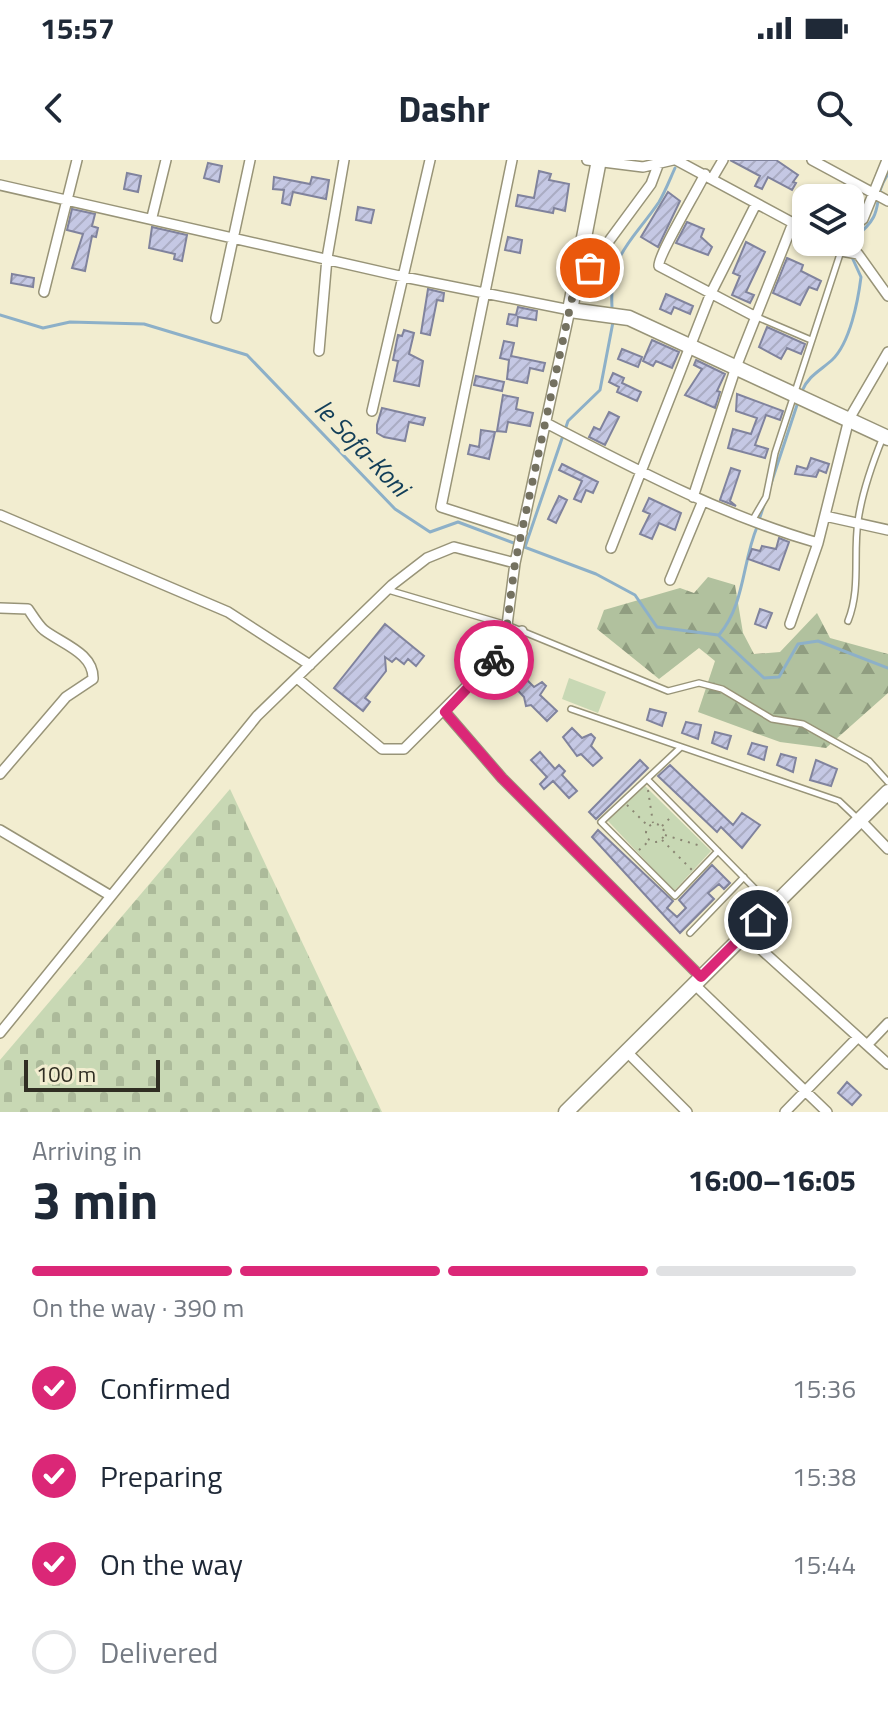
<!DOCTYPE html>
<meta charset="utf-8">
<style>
:root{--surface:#fff;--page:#f6f6f7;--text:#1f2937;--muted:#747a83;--line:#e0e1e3;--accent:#db2777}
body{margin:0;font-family:"Titillium Web",sans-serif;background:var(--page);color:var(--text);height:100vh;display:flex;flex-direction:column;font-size:30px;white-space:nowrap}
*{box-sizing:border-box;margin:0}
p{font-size:26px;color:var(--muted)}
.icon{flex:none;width:44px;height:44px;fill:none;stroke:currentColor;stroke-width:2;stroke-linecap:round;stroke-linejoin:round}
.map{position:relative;height:952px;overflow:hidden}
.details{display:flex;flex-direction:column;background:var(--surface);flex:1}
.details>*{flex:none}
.fabs{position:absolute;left:792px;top:24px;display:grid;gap:16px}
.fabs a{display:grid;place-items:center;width:72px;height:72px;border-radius:16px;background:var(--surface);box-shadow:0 2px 6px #0004;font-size:40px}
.scale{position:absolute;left:24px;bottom:20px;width:136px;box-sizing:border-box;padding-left:8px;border:4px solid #302e23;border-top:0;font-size:22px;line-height:28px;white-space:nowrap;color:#302e23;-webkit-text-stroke:6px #f2edd0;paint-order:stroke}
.pin{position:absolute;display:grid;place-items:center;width:68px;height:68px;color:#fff;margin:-34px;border:4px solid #fff;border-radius:50%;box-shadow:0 2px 8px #0007}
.courier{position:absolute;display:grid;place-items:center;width:80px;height:80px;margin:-40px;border:6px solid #db2777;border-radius:50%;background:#fff;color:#222;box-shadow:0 2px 10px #0007}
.head em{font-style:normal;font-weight:700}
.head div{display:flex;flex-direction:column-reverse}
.head{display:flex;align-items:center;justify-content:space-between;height:136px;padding:0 32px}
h1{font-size:52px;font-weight:700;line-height:60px}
.bar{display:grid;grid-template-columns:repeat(4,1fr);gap:12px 8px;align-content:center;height:96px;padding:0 32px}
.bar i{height:10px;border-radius:6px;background:var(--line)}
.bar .on{background:var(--accent)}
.bar p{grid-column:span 4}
ol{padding:0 32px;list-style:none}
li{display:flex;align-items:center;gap:24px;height:88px}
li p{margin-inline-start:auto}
li .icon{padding:8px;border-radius:50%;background:var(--accent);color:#fff;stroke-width:4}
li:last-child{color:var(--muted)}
li i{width:44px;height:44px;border:4px solid var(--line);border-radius:50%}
.status{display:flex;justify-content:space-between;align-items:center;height:56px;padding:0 40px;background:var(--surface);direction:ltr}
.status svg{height:22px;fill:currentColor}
header{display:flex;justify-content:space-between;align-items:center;height:104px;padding:0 32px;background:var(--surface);font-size:36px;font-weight:700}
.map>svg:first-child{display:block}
.forest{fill:url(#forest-firs)}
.cemetery{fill:url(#cemetery-stones)}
.green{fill:#c8d8b4}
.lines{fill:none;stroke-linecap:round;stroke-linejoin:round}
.stream{stroke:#8db0c8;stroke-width:3}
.building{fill:url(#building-hatch);stroke:#80839d;stroke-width:2}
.lane-casing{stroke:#989478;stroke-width:8}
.street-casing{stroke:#989478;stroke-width:12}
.secondary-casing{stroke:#989478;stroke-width:17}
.path{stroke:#8a8673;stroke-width:2;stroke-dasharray:2 6;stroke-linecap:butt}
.lane{stroke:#fff;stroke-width:5}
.street{stroke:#fff;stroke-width:9}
.secondary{stroke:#fff;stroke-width:14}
.done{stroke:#747160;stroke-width:8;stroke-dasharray:0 14.4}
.route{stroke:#db2777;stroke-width:10}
.labels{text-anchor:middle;stroke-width:7;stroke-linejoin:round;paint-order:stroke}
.water-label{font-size:26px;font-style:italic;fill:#123e58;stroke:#f2edd0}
</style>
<div class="status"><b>15:57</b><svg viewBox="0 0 49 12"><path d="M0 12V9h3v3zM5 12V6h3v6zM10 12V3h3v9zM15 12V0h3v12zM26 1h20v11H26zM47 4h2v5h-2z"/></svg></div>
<header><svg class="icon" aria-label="back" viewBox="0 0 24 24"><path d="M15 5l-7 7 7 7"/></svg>Dashr<svg class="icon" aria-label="search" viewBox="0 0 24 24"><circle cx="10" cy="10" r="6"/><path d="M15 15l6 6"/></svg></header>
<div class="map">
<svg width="888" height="952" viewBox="0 0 888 952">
<defs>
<pattern id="forest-firs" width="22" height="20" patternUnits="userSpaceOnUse" patternTransform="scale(2)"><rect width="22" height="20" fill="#b1c19e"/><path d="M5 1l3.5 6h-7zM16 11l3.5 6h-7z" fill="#909d80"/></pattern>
<pattern id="cemetery-stones" width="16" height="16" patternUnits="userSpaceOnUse" patternTransform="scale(2)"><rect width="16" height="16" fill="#c8d8b4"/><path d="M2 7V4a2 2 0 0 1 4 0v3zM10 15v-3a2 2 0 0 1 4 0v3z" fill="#acba9a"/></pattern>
<pattern id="building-hatch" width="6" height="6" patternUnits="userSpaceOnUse" patternTransform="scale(2)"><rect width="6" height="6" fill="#c5c8e4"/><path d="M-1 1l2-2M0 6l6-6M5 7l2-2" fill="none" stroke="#aaacc3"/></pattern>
</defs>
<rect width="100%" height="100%" fill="#f2edd0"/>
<path class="forest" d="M708,417L735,425L743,473L754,494L780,492L817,453L830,478L888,494V533L826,588L780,582L698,552L715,501L699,488L659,519L597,469L604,450L680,428L694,433Z"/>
<path class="cemetery" d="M230,629L382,952H0V900Z"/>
<path class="green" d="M569,518L606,532L598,553L562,539Z
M645,626L711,691L674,731L608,661Z"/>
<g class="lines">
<path class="stream" d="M612,147C609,93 631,83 659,42C665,32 670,19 675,8
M0,155L43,168L70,162L144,164L247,195L395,349L430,372L458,362L596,414L635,435L657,467L718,475L764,518L779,517L798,484L818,481L888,508
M802,231C808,216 821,210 832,200C850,183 858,141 861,117L851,95L856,76C888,52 870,40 888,14
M759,360L798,242
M525,387L568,261L600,230L613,162
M719,475C745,444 742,403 757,367"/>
</g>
<path class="building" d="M730,0H776L798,15L793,22L796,23L792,30L768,17L762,29L755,26L760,16Z
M208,3L222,6L219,22L204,18Z
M539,11L551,14L549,20L569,24L565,51L554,48L553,53L516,46L518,35L534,38Z
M127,13L141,16L138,32L124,29Z
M274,17L310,24L312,17L329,20L326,39L293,32L290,45L282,43L284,30L273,29Z
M668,32L680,41L658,87L641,77Z
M358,47L374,50L371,63L356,60Z
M72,49L95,54L92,66L98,68L96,77L92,76L85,111L72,108L83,74L67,70Z
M687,62L704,69L701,77L712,87L708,95L676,83Z
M152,67L187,75L182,101L174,99L175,94L149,88Z
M508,77L522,80L520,93L505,90Z
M746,82L765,92L746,132L754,135L750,143L732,135L740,116L733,113Z
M787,98L803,105L801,111L821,121L817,130L809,127L800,145L773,133Z
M12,114L34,118L33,127L11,123Z
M428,129L444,133L443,141L437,140L430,175L421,173Z
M666,134L693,146L690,154L674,147L671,154L660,149Z
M518,147L537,151L536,160L518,157L517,166L507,164L509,154L516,155Z
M767,167L805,184L801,194L787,188L781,199L759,187Z
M404,170L414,173L409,194L423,201L419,226L394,221L398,201L393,200L398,175L402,176Z
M652,180L679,192L672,208L656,201L653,206L643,201Z
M504,181L514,183L511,196L545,203L543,211L530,208L527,223L507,219L509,200L500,198Z
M622,189L642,197L638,207L618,199Z
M696,200L725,214L717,231L720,232L715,248L685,235L702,209L694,205Z
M613,213L624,218L622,223L641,232L637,241L617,232L619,227L609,222Z
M476,216L504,222L502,231L474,225Z
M737,234L783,251L780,260L766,255L755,285L768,289L765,298L728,288L733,269L751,274L757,258L736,251Z
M503,235L518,238L516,249L533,253L530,266L508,262L506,272L497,271Z
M382,248L425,258L423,265L409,262L405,281L384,277L377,273V265Z
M609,252L619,257L605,285L589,277L594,267L600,270Z
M481,270L495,272L489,299L468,294L470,285L479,287Z
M811,298L829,304L826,313L819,310L816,317L795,314L797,306L807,309Z
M562,304L598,322L593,333L586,330L581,342L574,339L582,321L559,310Z
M731,308L740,311L730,341L736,346L720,340Z
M559,336L567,340L556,363L548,359Z
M649,338L681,353L675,370L659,363L652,379L640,374L650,354L643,351Z
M779,378L789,382L779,410L748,399L752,389L760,391L762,386L776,389Z
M760,449L772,453L766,468L755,464Z
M385,464L424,496L416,506L408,499L404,504L396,498L392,502L385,497L386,511L365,538L370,542L363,551L334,528Z
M518,511L534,527L542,522L546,526L540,535L557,551L547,561L531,545L526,546L524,537L508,520Z
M650,549L666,553L662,566L647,560Z
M686,562L701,565L698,579L682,573Z
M572,568L582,578L591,574L595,578L591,586L602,598L593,606L581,594L577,596L563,577Z
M715,572L731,576L727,589L712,583Z
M752,583L767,587L764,600L748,594Z
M540,592L555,609L559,605L565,611L562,615L577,631L569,638L553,621L544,629L540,624L547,617L531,600Z
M781,594L796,598L793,612L777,605Z
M640,600L648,608L596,659L589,652Z
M816,600L837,609L831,626L810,620Z
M670,605L733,665L742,653L760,665L742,688L721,667L717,672L658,616Z
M598,670L673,741L667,748L677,757L686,748L679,740L712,705L730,723L724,729L719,724L708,733L714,739L680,773L592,677Z
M847,922L861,935L852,945L838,933Z"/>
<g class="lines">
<g class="lane-casing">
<path id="lane" d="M757,157L811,180
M752,361L766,337L775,293L841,91
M388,430L507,465L668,531L699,523L722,529L772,559L803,564L869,601L888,622
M848,461C861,428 853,395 858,361C862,332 872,304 883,277
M571,549L839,641L858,659
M681,587L601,662L675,736L718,691
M647,619L771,745
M690,773L744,717"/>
</g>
<g class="street-casing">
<path id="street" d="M512,0L441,347L522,373
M587,0L643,7L673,0
M676,0L806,70
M812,0L888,41
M705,14C698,29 657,97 659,106L756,157
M713,17L723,0
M0,25L404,117L570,150L515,403L507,465L510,483
M152,57L166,0
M850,69L863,59L887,0
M826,82L841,91L845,82
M841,91L858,94L888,136
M578,123L651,24L660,0
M44,132L77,0
M216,158L250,0
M319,191L327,98L344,0
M372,251L430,0
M546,263C635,309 721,355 818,383
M693,337L736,207L793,63
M0,355L228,452L310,505
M825,356L888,370
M611,388L711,133L756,44
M670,420L702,343
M0,448L28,449C33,456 38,465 44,470C62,484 94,493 93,519L66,537L0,614
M790,464L818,383L849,259L888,192
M297,518L382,589H404L522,471
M445,552L502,618L701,817
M859,659L888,689
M0,670L111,736
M744,774L888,904
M694,824L827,952
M0,873L257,556L392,425L427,398L454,387L515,403
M867,885L888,863
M627,892L687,952
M785,952L858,877"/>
</g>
<g class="secondary-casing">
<path id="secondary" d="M599,0L570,150L629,158L888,278
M566,952L888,632"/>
</g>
<path class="path" d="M648,630L653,663
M627,645L648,666
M646 673a9 9 0 1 1 18 0a9 9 0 1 1-18 0Z
M662,666L672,656
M665,675L701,686
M662,680L692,710
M639,690L649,681"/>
<use href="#lane" class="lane"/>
<use href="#street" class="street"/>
<use href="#secondary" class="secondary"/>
</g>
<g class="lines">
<path class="done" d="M494,500L510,483L507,465L515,403L574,129L590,108"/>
<path class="route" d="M494,500L445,552L502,618L701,817L758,760"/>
</g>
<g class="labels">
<g class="water-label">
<text transform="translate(362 288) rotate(46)" y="9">le Sofa-Koni</text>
</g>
</g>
</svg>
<div class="fabs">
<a><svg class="icon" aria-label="layers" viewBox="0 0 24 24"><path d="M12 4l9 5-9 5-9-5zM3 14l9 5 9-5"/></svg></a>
</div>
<div class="scale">100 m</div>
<div class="pin" style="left:590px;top:108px;background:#ea580c"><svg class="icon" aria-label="bag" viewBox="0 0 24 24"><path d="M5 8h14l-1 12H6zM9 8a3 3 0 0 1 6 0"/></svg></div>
<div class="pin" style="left:758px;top:760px;background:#1f2937"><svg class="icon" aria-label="home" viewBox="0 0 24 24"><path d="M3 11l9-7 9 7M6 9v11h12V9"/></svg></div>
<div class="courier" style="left:494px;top:500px"><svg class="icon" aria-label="bike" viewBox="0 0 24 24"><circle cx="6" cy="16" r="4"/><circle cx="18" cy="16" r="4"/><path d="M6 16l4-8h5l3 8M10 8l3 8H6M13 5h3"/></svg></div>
</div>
<section class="details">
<div class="head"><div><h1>3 min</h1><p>Arriving in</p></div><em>16:00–16:05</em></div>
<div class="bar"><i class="on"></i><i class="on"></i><i class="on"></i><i></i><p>On the way · 390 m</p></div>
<ol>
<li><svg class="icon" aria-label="check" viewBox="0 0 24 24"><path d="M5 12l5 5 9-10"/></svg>Confirmed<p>15:36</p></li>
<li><svg class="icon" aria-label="check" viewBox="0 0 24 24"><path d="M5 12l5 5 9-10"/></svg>Preparing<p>15:38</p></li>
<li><svg class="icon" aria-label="check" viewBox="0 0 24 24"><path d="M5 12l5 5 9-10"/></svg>On the way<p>15:44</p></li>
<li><i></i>Delivered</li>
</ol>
</section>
